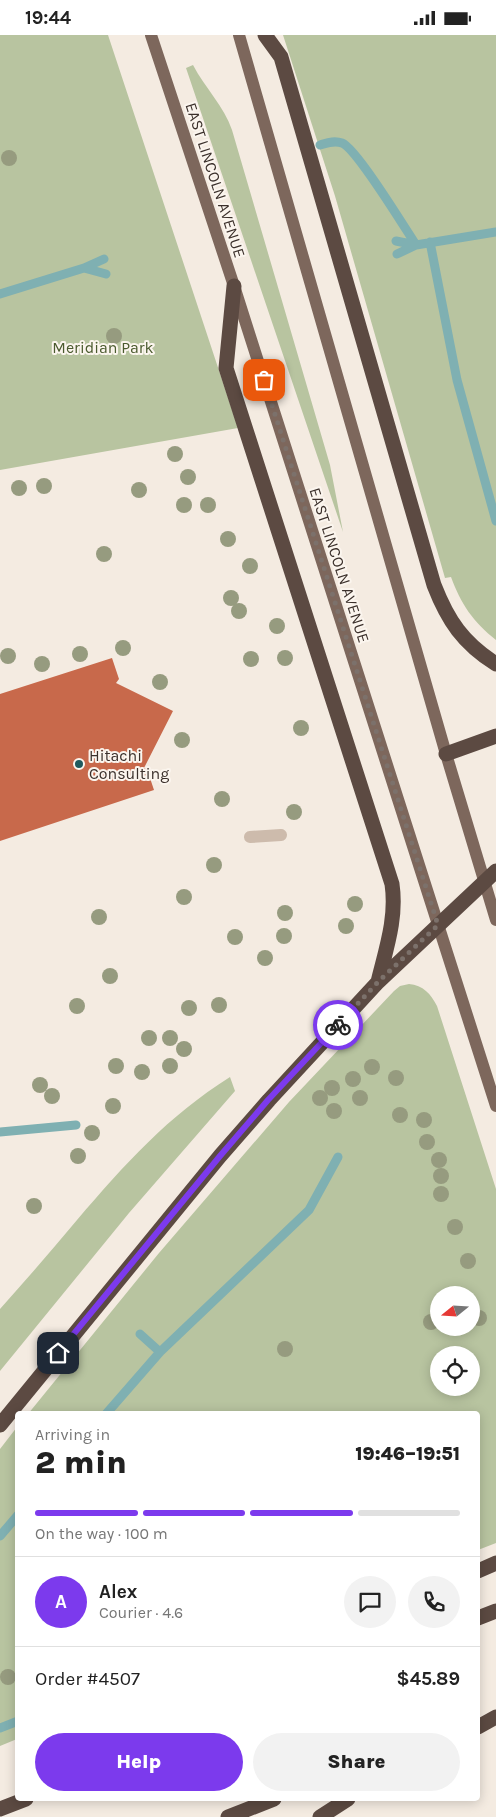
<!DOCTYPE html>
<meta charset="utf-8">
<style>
:root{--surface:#fff;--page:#f2f2f2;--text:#222;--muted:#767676;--line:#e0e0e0;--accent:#7c3aed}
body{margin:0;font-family:Karla,sans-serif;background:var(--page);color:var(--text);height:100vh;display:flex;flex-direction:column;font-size:19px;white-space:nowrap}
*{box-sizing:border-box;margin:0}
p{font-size:16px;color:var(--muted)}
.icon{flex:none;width:28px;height:28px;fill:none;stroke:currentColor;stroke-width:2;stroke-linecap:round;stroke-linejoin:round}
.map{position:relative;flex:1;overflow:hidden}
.details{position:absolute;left:15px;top:1376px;width:465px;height:390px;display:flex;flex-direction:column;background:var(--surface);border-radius:5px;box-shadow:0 2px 12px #0003}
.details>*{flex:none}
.needle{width:32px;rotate:252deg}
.fabs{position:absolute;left:430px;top:1251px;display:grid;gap:10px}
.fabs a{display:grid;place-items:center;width:50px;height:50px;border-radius:50%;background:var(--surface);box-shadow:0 2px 12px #0003;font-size:25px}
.pin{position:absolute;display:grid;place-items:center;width:42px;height:42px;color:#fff;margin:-21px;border-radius:10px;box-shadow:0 2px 8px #0006}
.courier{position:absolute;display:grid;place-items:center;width:50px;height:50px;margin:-25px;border:4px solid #7c3aed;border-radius:50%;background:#fff;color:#222;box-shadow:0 1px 6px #0007}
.headline em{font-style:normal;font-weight:800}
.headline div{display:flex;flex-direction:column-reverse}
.headline{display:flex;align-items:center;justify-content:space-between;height:85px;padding:0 20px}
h1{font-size:32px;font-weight:800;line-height:38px}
.bar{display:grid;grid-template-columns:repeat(4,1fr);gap:8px 5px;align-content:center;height:60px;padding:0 20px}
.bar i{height:6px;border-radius:4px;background:var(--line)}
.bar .on{background:var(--accent)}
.bar p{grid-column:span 4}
.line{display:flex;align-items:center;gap:12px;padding:0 20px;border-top:1px solid var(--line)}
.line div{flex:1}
.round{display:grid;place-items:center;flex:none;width:52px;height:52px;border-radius:26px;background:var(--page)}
.primary-button{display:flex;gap:10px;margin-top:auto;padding:10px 20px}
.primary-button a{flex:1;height:58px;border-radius:30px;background:var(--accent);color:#fff;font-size:20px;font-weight:800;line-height:58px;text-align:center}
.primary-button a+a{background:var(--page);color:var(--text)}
.status{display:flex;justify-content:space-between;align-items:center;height:35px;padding:0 25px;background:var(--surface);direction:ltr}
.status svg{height:14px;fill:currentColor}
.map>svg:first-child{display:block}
.green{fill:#b8c4a0;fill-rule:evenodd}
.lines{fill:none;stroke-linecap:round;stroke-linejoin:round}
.stream{stroke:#7fb0b2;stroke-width:9}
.building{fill:#c8694b}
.service{stroke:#cdbbac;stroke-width:12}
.primary{stroke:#7d675c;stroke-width:12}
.motorway{stroke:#5c4a42;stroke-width:15}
.tree{fill:#969b7f}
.done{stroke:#7c716b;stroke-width:5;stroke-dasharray:0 9}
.route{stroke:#7c3aed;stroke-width:6}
.poi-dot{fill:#1f5a5e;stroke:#fbf5ee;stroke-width:2}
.labels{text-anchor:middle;stroke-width:4;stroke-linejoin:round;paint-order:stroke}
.street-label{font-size:16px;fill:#3b302b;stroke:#fbf5ee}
.park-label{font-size:16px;fill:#4a5a2e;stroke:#fbf5ee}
.poi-label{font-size:16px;fill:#3b302b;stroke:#fbf5ee;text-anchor:start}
</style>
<div class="status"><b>19:44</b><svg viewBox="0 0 49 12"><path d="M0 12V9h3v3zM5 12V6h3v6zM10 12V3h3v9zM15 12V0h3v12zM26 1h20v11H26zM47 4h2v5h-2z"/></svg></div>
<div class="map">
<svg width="496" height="1782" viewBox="0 0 496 1782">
<rect width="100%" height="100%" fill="#f4ebe1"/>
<path class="green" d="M0,0H108L238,393L0,435Z
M283,0H496V605C473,587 461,569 451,542L445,543L335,161Z
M193,30C205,53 224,71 232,95L330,430L343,497L186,33Z
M409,949C423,950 431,959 437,971L496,1154V1508L478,1515V1379H28L159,1218L289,1067L394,956L400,951ZM439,1260H471V1292H439ZM439,1320H471V1352H439Z
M230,1042L235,1056L129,1178L0,1336V1274C26,1245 52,1215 77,1185C125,1129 168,1081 230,1042Z
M17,1392V1704L0,1711V1414Z"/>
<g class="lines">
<path class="stream" d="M320,110C327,108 334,105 342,108C356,113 405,193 416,210
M396,206L416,210
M430,207L457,345L496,486
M397,219L416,210L496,197
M84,233L104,224
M0,259L84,233L106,239
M0,1097L76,1090
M140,1299L160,1317
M106,1379L160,1317L309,1175L338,1122
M0,1501L18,1480
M0,1693L18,1686"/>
</g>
<path class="building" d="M112,623L119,644L116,648L173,676L144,733L147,734L154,755L0,806V659Z"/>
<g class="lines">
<path class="service" d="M250,802L281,800"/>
<path class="primary" d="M151,0L234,251L496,1071
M239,0L446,719L496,885"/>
<path class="motorway" d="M265,0L281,22L434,550C448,586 463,608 496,629
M234,251L226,333L392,849C397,883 386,914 378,947
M446,719L496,701
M0,1390L220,1121L269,1065L378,947L496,836
M478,1536L496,1528
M478,1583L496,1576
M478,1692L496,1682
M0,1774L26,1764
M228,1782L274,1764
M320,1782L348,1764"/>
</g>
<g class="tree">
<circle cx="9" cy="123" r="8"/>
<circle cx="114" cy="301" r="8"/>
<circle cx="175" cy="419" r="8"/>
<circle cx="188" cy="442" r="8"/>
<circle cx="44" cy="451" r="8"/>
<circle cx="19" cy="453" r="8"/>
<circle cx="139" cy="455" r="8"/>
<circle cx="184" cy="470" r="8"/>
<circle cx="208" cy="470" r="8"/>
<circle cx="228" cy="504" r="8"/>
<circle cx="104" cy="519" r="8"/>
<circle cx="250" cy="531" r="8"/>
<circle cx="231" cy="563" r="8"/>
<circle cx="239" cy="576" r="8"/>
<circle cx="277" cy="591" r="8"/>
<circle cx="123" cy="613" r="8"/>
<circle cx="80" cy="619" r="8"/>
<circle cx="8" cy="621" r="8"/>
<circle cx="285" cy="623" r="8"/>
<circle cx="251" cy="624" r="8"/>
<circle cx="42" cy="629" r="8"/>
<circle cx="160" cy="647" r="8"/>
<circle cx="301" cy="693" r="8"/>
<circle cx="182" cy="705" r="8"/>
<circle cx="222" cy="764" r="8"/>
<circle cx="294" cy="777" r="8"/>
<circle cx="214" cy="830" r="8"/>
<circle cx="184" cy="862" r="8"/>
<circle cx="355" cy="869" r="8"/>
<circle cx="285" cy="878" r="8"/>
<circle cx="99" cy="882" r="8"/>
<circle cx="346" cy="891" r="8"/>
<circle cx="284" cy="901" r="8"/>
<circle cx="235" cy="902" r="8"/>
<circle cx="265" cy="923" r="8"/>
<circle cx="110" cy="941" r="8"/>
<circle cx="219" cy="970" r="8"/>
<circle cx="77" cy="971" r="8"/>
<circle cx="189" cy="973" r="8"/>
<circle cx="149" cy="1003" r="8"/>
<circle cx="170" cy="1003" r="8"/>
<circle cx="184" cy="1014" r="8"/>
<circle cx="116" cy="1031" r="8"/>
<circle cx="170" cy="1031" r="8"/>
<circle cx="372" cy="1032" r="8"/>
<circle cx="142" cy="1037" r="8"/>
<circle cx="396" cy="1043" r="8"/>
<circle cx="353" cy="1044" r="8"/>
<circle cx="40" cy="1050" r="8"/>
<circle cx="332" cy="1053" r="8"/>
<circle cx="52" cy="1061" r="8"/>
<circle cx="320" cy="1063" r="8"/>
<circle cx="360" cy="1063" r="8"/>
<circle cx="113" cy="1071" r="8"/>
<circle cx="334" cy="1076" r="8"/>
<circle cx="400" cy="1080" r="8"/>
<circle cx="424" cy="1085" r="8"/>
<circle cx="92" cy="1098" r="8"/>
<circle cx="427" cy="1107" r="8"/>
<circle cx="78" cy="1121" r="8"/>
<circle cx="439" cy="1125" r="8"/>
<circle cx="441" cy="1141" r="8"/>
<circle cx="441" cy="1159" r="8"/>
<circle cx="34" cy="1171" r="8"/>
<circle cx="455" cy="1192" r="8"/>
<circle cx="468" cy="1226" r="8"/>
<circle cx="479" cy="1283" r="8"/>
<circle cx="431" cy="1287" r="8"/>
<circle cx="285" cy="1314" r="8"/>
<circle cx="8" cy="1642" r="8"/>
</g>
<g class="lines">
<path class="done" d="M264,345L438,890L378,947L338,990"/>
<path class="route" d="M58,1318L220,1121L268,1065L338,990"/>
</g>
<circle class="poi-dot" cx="79" cy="729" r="5"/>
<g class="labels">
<g class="street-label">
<text transform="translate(216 145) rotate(72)" y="6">EAST LINCOLN AVENUE</text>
<text transform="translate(340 530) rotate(72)" y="6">EAST LINCOLN AVENUE</text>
</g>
<g class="park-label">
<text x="103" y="318">Meridian Park</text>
</g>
<g class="poi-label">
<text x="89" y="726">Hitachi<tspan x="89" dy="18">Consulting</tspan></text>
</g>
</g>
</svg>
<div class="fabs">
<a><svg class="needle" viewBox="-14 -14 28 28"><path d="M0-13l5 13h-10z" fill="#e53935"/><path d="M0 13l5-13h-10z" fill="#767676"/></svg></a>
<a><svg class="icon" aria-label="locate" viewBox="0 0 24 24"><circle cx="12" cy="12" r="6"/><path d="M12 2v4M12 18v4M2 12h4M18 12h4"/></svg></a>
</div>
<div class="pin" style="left:264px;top:345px;background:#ea580c"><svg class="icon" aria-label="bag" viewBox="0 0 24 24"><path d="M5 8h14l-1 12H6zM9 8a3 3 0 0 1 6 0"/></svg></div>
<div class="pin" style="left:58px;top:1318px;background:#1f2937"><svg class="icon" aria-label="home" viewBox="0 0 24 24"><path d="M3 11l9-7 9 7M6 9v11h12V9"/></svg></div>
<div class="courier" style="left:338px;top:990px"><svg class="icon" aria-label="bike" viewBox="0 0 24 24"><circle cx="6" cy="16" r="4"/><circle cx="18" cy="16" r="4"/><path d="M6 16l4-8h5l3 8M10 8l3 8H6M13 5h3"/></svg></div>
<section class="details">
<div class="headline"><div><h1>2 min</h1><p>Arriving in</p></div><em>19:46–19:51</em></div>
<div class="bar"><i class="on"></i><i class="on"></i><i class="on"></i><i></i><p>On the way · 100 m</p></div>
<div class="line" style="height:90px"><b class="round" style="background:var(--accent);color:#fff">A</b><div><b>Alex</b><p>Courier · 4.6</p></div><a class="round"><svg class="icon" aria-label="chat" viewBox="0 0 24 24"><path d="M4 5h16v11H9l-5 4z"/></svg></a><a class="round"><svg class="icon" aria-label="phone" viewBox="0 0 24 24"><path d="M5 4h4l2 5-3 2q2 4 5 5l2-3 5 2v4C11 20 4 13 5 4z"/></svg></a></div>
<div class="line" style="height:65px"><div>Order #4507</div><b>$45.89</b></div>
<div class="primary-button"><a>Help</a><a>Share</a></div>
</section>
</div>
